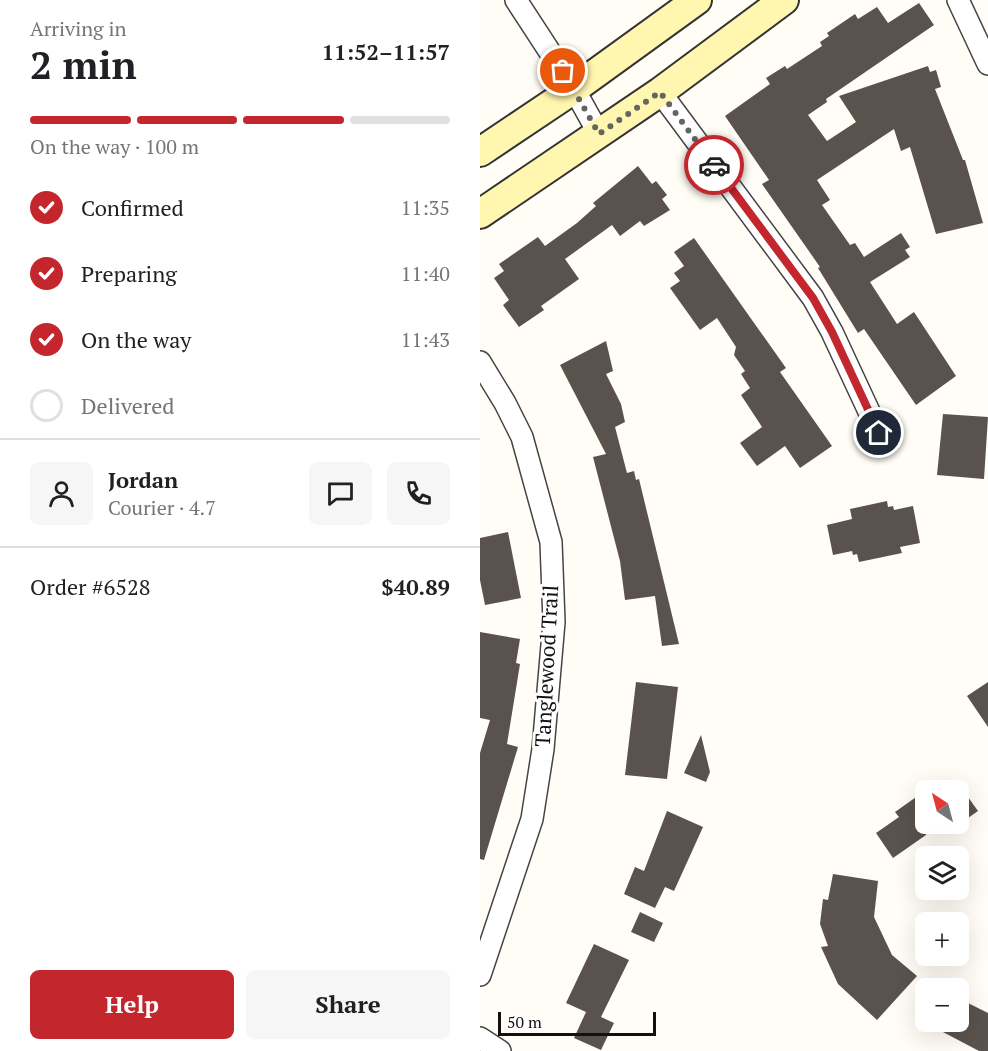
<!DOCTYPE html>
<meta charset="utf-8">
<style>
:root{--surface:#fff;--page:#f6f6f6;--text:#202124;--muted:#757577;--line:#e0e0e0;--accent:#c4262e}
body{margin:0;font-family:"PT Serif",serif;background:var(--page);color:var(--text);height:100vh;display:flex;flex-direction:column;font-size:22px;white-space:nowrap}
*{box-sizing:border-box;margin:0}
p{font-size:20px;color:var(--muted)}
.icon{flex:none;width:33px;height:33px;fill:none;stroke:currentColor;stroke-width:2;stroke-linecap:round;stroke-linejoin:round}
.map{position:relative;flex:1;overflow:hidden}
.drawer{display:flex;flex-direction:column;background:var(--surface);width:480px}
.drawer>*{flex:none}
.needle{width:39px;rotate:324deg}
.tools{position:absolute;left:435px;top:780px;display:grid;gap:12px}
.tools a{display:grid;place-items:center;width:54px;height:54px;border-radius:9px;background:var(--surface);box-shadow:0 6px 24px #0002;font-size:30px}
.scale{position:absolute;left:18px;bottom:15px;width:158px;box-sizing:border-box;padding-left:6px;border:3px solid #111;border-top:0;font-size:16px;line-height:21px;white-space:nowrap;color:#111;-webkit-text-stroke:4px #fff;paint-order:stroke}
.pin{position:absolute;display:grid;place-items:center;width:51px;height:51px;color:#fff;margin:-26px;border:3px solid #fff;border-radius:50%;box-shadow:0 2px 6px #0007}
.courier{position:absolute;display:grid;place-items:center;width:60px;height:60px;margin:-30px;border:4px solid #c4262e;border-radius:50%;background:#fff;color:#222;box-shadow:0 2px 8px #0007}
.head em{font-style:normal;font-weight:700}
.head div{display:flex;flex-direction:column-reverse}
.head{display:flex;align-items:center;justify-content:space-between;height:102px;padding:0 30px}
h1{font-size:39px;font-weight:700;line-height:45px}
.bar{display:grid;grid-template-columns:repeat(4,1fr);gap:9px 6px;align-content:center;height:72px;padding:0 30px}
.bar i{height:8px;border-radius:4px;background:var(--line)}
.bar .active{background:var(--accent)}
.bar p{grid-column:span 4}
.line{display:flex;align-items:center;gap:15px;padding:0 30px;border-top:2px solid var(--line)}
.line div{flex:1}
.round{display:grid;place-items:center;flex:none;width:63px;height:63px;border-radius:9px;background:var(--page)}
ol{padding:0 30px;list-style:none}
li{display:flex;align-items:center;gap:18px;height:66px}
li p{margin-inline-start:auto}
li .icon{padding:6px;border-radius:50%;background:var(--accent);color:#fff;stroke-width:4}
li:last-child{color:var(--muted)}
li i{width:33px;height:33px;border:3px solid var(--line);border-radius:50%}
.primary-button{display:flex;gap:12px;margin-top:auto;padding:12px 30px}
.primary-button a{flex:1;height:69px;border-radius:9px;background:var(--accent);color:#fff;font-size:24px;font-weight:700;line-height:69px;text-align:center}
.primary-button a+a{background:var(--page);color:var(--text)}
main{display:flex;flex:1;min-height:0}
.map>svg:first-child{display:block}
.building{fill:#5a524d}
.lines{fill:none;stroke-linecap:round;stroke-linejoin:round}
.minor-casing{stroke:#444;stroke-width:24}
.secondary-casing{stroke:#333;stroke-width:32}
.minor{stroke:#fff;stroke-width:21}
.secondary{stroke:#fff6b0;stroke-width:28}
.done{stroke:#646461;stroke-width:6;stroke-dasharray:0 10.8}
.route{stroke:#c4262e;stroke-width:8}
.labels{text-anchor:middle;stroke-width:6;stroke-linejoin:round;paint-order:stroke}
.street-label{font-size:21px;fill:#111;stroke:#fff}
</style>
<main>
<section class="drawer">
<div class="head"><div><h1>2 min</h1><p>Arriving in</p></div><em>11:52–11:57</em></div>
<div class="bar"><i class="active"></i><i class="active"></i><i class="active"></i><i></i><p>On the way · 100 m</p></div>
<ol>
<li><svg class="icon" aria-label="check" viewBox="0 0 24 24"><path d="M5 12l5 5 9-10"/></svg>Confirmed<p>11:35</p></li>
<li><svg class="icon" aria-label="check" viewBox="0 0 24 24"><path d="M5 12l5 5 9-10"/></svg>Preparing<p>11:40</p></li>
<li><svg class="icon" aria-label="check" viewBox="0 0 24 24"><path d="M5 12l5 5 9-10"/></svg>On the way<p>11:43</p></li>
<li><i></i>Delivered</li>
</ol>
<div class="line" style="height:108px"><a class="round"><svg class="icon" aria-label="person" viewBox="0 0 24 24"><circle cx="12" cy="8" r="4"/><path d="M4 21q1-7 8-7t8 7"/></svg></a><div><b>Jordan</b><p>Courier · 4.7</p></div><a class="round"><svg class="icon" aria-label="chat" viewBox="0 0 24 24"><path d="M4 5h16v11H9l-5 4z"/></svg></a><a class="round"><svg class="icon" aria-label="phone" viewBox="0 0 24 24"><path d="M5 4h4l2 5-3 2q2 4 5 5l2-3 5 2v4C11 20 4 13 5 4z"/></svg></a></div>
<div class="line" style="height:78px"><div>Order #6528</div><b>$40.89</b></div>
<div class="primary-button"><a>Help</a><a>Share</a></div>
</section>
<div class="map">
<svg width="508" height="1051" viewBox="0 0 508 1051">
<rect width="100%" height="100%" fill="#fffdf5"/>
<path class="building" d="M439,3L454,25L346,99L347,102L328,115L347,141L376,122L359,96L448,66L450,72L456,70L461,87L455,89L483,160H485L503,223L456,234L430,147L421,151L414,129L337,180L350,200L342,205L370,245L375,243L384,257L421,233L430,247L425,250L430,257L390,282L417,324L434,312L476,376L436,405L384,329L378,333L338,268L340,267L282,184L289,180L245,116L290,84L286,78L305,66L307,69L342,46L340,42L349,36L347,33L375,14L378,19L397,7L408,23Z
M158,166L172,184L176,181L187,195L182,199L190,210L164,226L160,221L140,236L132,225L85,259L99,279L61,306L64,310L39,327L23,305L29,300L14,278L24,271L19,264L58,237L65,246L97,223L116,206L113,203Z
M214,238L306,368L300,372L352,446L320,468L305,446L277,466L260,443L282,427L261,395L270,388L261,374L265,371L254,355L256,347L237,318L220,330L190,288L200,281L194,273L204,266L194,252Z
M126,341L133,371L126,374L141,404L145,422L135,427L147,473L154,471L156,480L159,479L199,644L182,646L175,596L145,600L140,561L113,457L126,454L80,365Z
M463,414L508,417L504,479L457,475Z
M407,501L408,507L413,506L414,510L433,506L440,543L420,547L422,553L379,562L377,554L373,555L372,551L353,555L347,525L372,519L370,509Z
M28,532L41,598L5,605L0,580V538Z
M0,632L40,639L36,663L40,664L27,744L38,747L4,860L0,859V753L10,720L0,718Z
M156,682L198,687L187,779L145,775Z
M508,682V727L487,696Z
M221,735L230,772L226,782L204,773Z
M478,783L498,811L478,825Z
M446,790V835L413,858L396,833L419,817L415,812Z
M187,811L223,827L194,891L185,887L175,908L144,894L155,867L164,871Z
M353,874L398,881L394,917L412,955L437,976L397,1020L358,984L341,947L348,946L340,924L343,899L348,900Z
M160,912L183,923L174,942L151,932Z
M114,944L149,960L121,1017L134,1023L121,1050L94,1038L106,1012L86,1003Z
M478,998L508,1013V1051H499L444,1022H478Z"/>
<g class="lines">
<g class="minor-casing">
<path id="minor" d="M36,0L94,89L119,134
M478,0L508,64
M180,92L333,298L352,332L399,433
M0,362L25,403L42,437L71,542L74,622L63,749L52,819L0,975
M0,1038L20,1051"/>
</g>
<g class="secondary-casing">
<path id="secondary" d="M0,152L94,89L217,0
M0,214L180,92L304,0"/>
</g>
<use href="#minor" class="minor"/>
<use href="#secondary" class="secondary"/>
</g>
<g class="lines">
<path class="done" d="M83,71L119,134L180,92L234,165"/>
<path class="route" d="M234,165L333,298L352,332L399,433"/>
</g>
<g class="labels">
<g class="street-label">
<text transform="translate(67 666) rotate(-87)" y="7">Tanglewood Trail</text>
</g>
</g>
</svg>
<div class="tools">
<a><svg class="needle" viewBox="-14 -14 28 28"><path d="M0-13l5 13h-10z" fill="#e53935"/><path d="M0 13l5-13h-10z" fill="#757577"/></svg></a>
<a><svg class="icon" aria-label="layers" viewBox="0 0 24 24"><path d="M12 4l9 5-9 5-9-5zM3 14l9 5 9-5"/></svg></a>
<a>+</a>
<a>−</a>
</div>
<div class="scale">50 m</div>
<div class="pin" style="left:83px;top:71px;background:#ea580c"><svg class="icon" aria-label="bag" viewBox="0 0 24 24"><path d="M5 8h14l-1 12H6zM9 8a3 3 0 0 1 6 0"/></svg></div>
<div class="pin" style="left:399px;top:433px;background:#1f2937"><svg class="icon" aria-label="home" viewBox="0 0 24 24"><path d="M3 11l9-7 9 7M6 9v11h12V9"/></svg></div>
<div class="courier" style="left:234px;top:165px"><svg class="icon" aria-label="car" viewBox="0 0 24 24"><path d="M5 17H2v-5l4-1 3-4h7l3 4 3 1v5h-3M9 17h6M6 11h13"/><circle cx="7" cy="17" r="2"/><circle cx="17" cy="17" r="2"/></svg></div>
</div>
</main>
